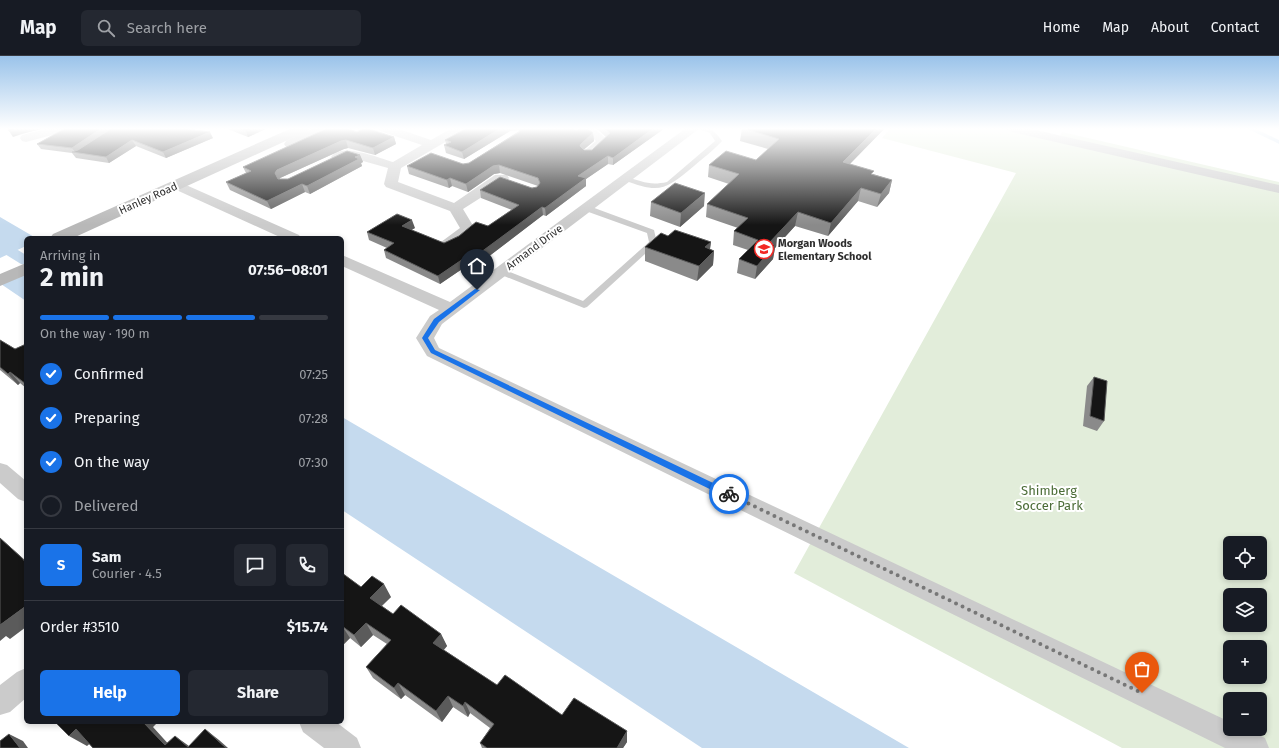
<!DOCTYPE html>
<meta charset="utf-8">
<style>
:root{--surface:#171b24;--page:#242831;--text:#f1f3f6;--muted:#9ea1a6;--line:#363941;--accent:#1a73e8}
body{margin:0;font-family:"Fira Sans",sans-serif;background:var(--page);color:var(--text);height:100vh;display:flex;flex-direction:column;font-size:15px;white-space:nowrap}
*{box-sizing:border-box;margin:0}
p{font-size:13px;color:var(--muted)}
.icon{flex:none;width:22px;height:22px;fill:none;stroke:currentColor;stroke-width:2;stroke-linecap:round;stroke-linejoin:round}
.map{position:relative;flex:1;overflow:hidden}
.side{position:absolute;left:24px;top:180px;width:320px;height:488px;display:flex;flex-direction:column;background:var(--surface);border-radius:6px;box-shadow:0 2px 6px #0003}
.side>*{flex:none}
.controls{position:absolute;left:1223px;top:480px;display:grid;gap:8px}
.controls a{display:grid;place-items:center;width:44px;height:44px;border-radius:6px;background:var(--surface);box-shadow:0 2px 6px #0003;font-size:20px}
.pin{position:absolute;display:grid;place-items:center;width:34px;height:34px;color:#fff;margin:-41px -17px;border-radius:50% 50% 50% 0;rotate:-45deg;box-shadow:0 0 4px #0007}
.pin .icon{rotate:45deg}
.courier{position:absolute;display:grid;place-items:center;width:40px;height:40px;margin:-20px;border:3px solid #1a73e8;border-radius:50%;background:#fff;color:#222;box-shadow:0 1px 5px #0007}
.headline em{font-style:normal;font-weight:700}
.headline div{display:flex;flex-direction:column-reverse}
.headline{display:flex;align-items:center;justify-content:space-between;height:68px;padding:0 16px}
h1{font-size:26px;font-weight:700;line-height:30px}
.bar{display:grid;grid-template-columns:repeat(4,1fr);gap:6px 4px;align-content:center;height:48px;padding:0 16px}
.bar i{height:5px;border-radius:3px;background:var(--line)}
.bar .selected{background:var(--accent)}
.bar p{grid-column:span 4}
.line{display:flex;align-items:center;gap:10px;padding:0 16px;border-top:1px solid var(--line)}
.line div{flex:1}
.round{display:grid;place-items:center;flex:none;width:42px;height:42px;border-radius:6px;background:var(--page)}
ol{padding:0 16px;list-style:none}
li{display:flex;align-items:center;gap:12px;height:44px}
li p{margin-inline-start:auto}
li .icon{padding:4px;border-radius:50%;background:var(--accent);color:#fff;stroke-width:4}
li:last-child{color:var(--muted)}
li i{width:22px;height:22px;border:2px solid var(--line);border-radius:50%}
.primary-button{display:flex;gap:8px;margin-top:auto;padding:8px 16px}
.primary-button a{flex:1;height:46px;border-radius:6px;background:var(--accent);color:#fff;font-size:16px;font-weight:700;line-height:46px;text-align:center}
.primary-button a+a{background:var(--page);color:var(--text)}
header{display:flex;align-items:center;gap:24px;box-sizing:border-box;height:56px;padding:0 20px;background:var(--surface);border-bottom:1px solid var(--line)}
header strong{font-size:19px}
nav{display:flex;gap:22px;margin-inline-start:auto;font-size:14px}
.search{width:280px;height:36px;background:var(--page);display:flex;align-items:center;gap:10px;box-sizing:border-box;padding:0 14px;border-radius:6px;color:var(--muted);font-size:15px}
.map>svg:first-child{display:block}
.green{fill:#e2edda;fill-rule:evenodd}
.water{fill:#c5daee}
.pier{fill:#fff}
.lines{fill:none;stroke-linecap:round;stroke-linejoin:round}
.stream{stroke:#c5daee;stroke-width:3.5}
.canal{fill:#c5daee;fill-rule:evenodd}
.service{fill:#cbcbcb;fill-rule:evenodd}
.minor{fill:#cbcbcb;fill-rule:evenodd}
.secondary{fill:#b8b8b8;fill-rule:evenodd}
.wall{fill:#8a8a8a}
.shaded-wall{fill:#5b5b5b}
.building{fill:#151515;stroke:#5b5b5b}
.route{fill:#1a73e8}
.done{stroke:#777;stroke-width:4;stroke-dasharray:0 7.2}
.labels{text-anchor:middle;stroke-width:4;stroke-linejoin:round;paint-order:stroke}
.far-street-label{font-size:11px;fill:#2e2e2e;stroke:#fff}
.far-poi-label{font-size:11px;font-weight:bold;fill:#2e2e2e;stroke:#fff;text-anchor:start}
.park-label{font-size:13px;fill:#4c6d38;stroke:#fff}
</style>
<header>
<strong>Map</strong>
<div class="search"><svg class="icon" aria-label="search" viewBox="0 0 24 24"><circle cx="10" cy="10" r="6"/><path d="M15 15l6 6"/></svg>Search here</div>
<nav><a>Home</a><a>Map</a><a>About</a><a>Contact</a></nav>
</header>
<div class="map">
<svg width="1279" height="692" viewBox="0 0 1279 692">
<rect width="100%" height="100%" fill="#fff"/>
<path class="green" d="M891,72H997L1057,86L1062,76L1279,126V692H1122L794,517L1016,117L882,82ZM1230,487H1260V517H1230ZM1230,539H1260V569H1230ZM1230,591H1260V621H1230ZM1230,643H1260V673H1230Z"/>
<path class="water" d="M0,161L36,182H26V193L0,205Z
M26,216V245L1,228Z
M342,361L909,692H702L342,454Z"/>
<path class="pier" d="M26,190V196L0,207V202Z"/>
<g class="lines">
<path class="stream" d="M1250,72L1279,86"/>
<path class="canal" d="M0,185L5,186L26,199V209L21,208L0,195Z"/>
<path class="service" d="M696,72C710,72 714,73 722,85C714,94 703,102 694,110C665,134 660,138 624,124L623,123L626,121C642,125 649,130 667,126L715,85L710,77Z
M583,150H589L654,174L657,187L587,251L584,252L499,218L498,216L499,214H505L583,245L649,186L647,177L583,154Z"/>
<path class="minor" d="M50,72H69L67,75L26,86L22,85L20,82L22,79Z
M378,72H396L431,84L452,72H466L464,75L401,112L398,126L454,147L495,119H507L509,122L507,125L463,153L475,173L473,176C464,183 453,195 441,192L439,189L441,186L460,172L450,155L386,131L384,128L388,112L349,101L337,105L333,104L331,101C341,86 379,102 393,106L422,89L380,75Z
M581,72H594L609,85L592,100H584L582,97L596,85Z
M686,72H700L442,268L434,282L439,292L1230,666V673H1246L1265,682L1269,692H1225L427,300L416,282L430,260L439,254L342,210V199L450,246Z
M1006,72H1027L1279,129V137L1012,76L1008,75Z
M177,125L299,179L301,182H282L172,132L170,129L172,126Z
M0,407L7,409L26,425V446L18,443L0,427Z
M26,612V642L10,656L0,659V629L17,616Z
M299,666H336L357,682L361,692H324L303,676Z"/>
<path class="secondary" d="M292,72H310L308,75L314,72H332L330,75L296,91L291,92L286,91L284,88L286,85L301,78L73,182H50L53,178Z
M26,207V219L0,230V218Z"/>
</g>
<path class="wall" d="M66,72L213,82L166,102L136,90L109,107L76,102L72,97L41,93L37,88Z
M225,72H268L248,81Z
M467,72H569L577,74L593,77L594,85L583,94H592L606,81L596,72H665L613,109L608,108L586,123V130L546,160L543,159L471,214L465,211L440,228L386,202L384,194L387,192L369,184L367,176L415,172L411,174L444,187L488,170L512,154L481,142L480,134L532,132L537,131L538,130L500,117L494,118L468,136L452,130L449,132L409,118L407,110L463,108L469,107L519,75V74L510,75L464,103L446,97L444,89L446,88L445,84Z
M742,72H885L850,108L873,118L892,124L889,137L877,151L858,145L828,180L795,170L775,192L773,203L755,223L737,217L739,203L748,194L733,189L734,175L738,172L706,161L707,148L729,128L708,121L709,109L756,104L768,93L740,85Z
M357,76L394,81L396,88L375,99L348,92L344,93L280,122V123H288L360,99L363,106L361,107L362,110L310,138L305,136L271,153L230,134L226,126L246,117L243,111Z
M651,146L704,150L680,171L650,160Z
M668,180L711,186L710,193L714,195L713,209L697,225L645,205V191Z
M0,284L15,293L26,288V332L20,327L18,329L0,314Z
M1094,321L1104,365L1097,375L1083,370L1087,330Z
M342,517L361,531L391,541L382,550L393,558L441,578L447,590L444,594L497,629L562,659L627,686L623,692H482L480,687L490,672L470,657L468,661L453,651L442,666L405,639L401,643L373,622L366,611L387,588L373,579L361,591L350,582L342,590Z"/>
<path class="shaded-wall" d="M18,72H45L22,78L13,81L9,75Z
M102,72H112L76,97L72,92Z
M252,72H268L248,81L246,75Z
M501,72H510V75L464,103L462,96Z
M654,72H665L613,109V102Z
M877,72H885L840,118L843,106Z
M210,76L213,82L166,102L163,96Z
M593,77L594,85L581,96V88Z
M394,81L396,88L375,99L373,92Z
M132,84L136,90L109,107L106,101Z
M346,84L348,92L344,93L280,122L278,125L275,117L277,114L341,85Z
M360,99L363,106L361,107L362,110L310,138L307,130Z
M608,100V108L586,123V130L546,160L545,152L578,120Z
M499,109L500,117L494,118L468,136L466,128L493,110Z
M450,122L452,130L449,132L447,124Z
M892,124L889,137L877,151L881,138Z
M302,128L305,136L271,153L267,145Z
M861,132L858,145L828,180L831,167Z
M705,137L704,150L680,171L681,157Z
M542,151L543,159L471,214L469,205Z
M798,156L795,170L775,192L773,203L755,223L757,210L769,187Z
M412,164L415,172L404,178L402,170Z
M711,186L709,199L714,195L713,209L697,225L699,210L705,191Z
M463,203L465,211L440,228L438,220Z
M10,316L20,327L18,329L8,318Z
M0,482L26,505V507Z
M384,528L391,541L377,554L370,542Z
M26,550V571L10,583L6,580L0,585V569Z
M366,567L373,579L361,591L354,579Z
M342,570L350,582L342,590Z
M441,578L447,590L439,599L433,587Z
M398,627L405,639L401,643L394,632Z
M448,640L453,651L442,666L436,655Z
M465,646L470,657L468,661L463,650Z
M143,666H158L153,671L172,692L165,689Z
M76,673L94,684L87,690L69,680Z
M205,673L219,684L228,692H226Z
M627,675V686L623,692H617Z
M9,678L23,685L28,692H20Z
M175,680L189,690V692Z"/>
<path class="building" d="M8,72H18L9,75Z
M66,72H102L72,92L37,88Z
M112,72H178L210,76L163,96L132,84L106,101L72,96L78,94Z
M238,72H252L246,75Z
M328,72H346L357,76L364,72H366L394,81L373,92L346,84L341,85L277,114L275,117L278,123H288L347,95L360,99L355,101L359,103L307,130L302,128L267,145L226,126L251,115L243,111Z
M467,72H501L462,96L444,89L451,86L445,84Z
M521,72H569L577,74L580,72H587L593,77L581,88L580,90L584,94H592L610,77L604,72H654L613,102L608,100L578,120L586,122L545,152L542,151L469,205L463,203L438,220L384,194L394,187L367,176L397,158L412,164L402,170L444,187L459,180L476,166L488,170L519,149L480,134L500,121L532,132L537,131L540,127L538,122L499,109L493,110L466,128L450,122L447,124L407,110L431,97L463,108L469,107L519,76Z
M742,72H877L843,106L874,115L871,118L892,124L881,138L861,132L831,167L798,156L769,187L775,189L757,210L739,203L758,184L734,175L748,162L707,148L739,118L709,109L726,95L756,104L779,83Z
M675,127L705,137L681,157L651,146Z
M675,174L711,186L705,191L714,195L699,210L645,191L661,177L668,180Z
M0,284L15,293L26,288V328L10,316L8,318L0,311Z
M1094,321L1107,325L1104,365L1090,360Z
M0,482L22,502L26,507V550L0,569Z
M342,517L361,531L372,520L384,528L370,542L393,558L401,549L441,578L433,587L497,629L505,619L562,659L574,642L627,675L617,692H487L480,687L494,668L465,646L463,650L448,640L436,655L398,627L394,632L366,611L391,584L366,567L354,579L342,570Z
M55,666H143L165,689L175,680L188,691L205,673L226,692H93L76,673L69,680Z
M9,678L20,692H0V685Z"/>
<linearGradient id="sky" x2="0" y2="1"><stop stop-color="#9ac3ea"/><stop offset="0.43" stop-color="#fff"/><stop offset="1" stop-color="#fff" stop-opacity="0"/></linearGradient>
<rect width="1279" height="169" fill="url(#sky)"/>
<path class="route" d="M475,233L480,234L439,266L428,282L435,294L732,436V441H726L431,297L422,282L434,263Z"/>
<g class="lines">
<path class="done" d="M729,438L1142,637"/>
</g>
<defs>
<g id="school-ring" transform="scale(1)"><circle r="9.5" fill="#fff" stroke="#f22824" stroke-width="1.5"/><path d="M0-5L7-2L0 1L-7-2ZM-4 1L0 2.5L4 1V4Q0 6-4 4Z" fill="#f22824"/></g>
</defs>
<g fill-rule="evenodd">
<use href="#school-ring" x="764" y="193"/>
</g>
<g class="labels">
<g class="far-street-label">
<text transform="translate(148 142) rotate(-24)" y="4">Hanley Road</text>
<text transform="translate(534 191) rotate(-37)" y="4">Armand Drive</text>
</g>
<g class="far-poi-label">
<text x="778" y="191">Morgan Woods<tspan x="778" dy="13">Elementary School</tspan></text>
</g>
<g class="park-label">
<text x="1049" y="439">Shimberg<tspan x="1049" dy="15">Soccer Park</tspan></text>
</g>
</g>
</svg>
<div class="controls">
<a><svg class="icon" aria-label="locate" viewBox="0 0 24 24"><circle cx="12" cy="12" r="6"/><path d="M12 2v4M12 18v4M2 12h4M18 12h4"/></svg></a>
<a><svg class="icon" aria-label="layers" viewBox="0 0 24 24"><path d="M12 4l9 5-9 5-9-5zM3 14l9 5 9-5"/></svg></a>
<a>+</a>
<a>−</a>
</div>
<div class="pin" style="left:1142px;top:637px;background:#ea580c"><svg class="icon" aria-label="bag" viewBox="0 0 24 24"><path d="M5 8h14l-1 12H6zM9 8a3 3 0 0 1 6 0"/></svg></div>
<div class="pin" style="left:477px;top:234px;background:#1f2937"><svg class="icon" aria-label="home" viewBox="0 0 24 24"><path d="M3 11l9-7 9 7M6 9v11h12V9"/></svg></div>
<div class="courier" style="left:729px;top:438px"><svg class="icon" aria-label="bike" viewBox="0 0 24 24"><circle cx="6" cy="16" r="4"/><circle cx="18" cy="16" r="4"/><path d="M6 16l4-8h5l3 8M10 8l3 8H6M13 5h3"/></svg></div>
<section class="side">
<div class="headline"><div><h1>2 min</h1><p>Arriving in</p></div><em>07:56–08:01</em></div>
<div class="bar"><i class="selected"></i><i class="selected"></i><i class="selected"></i><i></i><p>On the way · 190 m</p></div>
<ol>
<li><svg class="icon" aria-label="check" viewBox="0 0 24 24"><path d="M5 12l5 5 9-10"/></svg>Confirmed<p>07:25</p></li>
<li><svg class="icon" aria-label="check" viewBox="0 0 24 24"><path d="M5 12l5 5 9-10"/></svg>Preparing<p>07:28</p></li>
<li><svg class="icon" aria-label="check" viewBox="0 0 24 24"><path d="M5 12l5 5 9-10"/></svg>On the way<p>07:30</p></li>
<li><i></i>Delivered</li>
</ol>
<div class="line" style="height:72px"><b class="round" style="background:var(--accent);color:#fff">S</b><div><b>Sam</b><p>Courier · 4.5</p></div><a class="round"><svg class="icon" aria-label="chat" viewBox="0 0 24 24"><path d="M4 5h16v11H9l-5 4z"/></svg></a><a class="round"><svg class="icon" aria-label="phone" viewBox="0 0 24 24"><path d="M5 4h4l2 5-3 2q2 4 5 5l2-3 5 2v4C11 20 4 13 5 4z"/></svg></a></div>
<div class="line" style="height:52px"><div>Order #3510</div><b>$15.74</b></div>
<div class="primary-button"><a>Help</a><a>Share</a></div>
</section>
</div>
